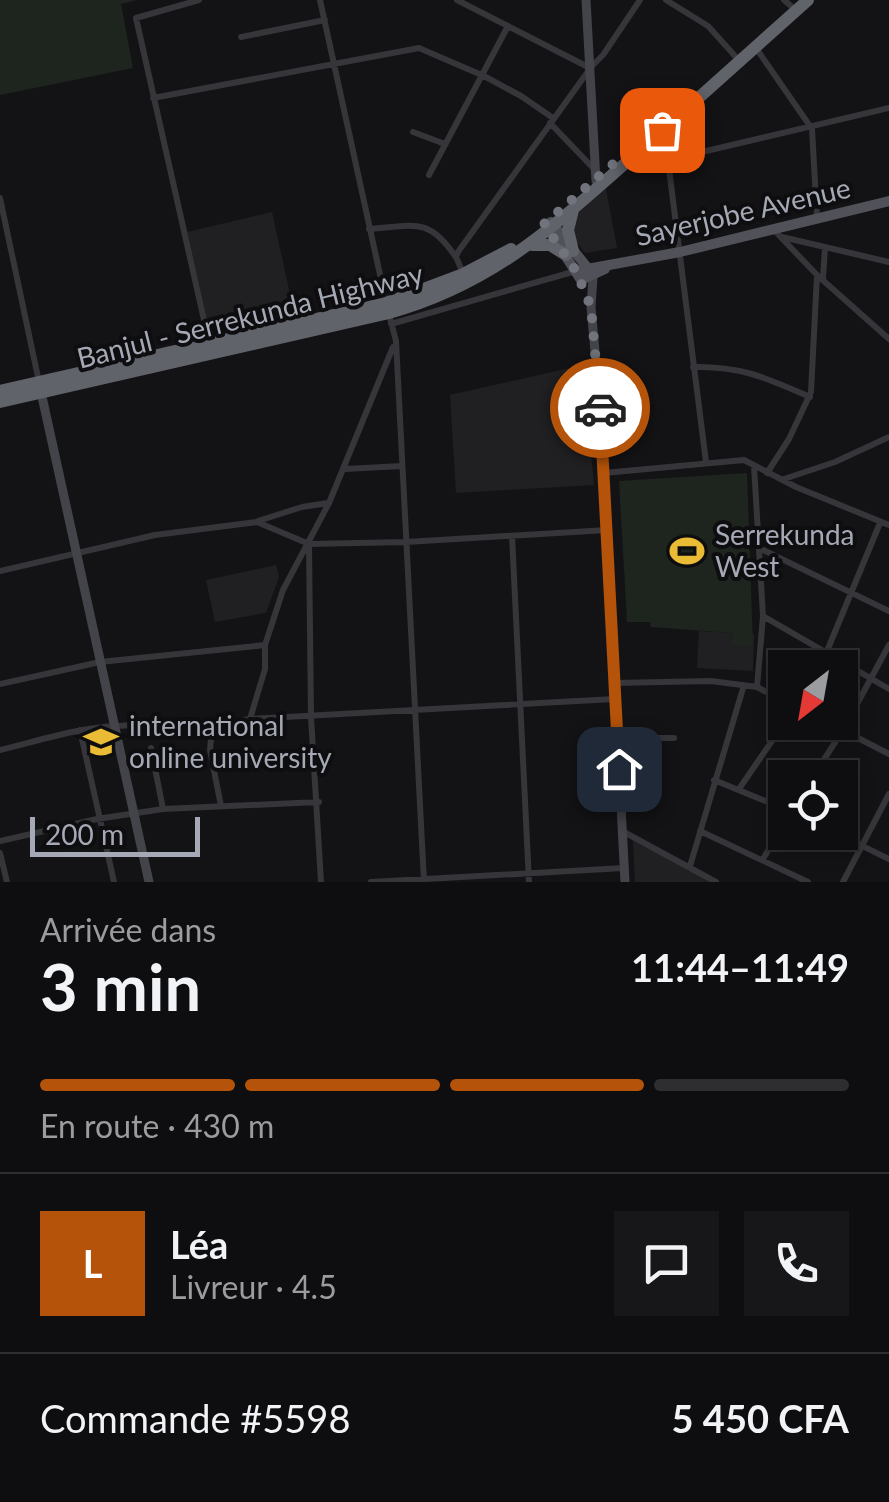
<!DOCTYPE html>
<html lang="fr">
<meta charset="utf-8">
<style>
:root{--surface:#0e0e10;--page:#171719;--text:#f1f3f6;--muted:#9b9c9f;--line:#2e2e30;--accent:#b45309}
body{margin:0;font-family:Lato,sans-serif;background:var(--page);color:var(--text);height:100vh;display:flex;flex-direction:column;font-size:38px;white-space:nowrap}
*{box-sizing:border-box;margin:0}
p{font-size:32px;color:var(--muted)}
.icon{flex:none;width:55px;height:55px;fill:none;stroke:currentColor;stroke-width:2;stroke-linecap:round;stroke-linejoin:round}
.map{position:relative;height:882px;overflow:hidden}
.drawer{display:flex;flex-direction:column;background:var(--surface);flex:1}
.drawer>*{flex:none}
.needle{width:65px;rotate:211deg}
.controls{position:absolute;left:768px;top:650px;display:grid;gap:20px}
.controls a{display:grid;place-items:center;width:90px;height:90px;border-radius:0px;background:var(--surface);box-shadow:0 5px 15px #0003,0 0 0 2px var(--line);font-size:50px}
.scale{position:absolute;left:30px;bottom:25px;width:170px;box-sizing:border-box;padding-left:10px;border:5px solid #a5a9b5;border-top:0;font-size:28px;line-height:35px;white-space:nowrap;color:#a5a9b5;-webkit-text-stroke:8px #0e0e10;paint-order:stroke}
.pin{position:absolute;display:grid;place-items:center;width:85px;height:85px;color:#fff;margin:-42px;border-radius:20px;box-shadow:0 5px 15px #0006}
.courier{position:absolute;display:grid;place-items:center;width:100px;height:100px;margin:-50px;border:8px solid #b45309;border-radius:50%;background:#fff;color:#222;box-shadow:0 2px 12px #0007}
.headline em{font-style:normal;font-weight:700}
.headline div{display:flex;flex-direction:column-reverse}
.headline{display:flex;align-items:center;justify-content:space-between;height:170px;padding:0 40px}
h1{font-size:65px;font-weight:700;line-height:75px}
.bar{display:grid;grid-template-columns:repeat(4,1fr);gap:15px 10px;align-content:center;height:120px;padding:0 40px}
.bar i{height:12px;border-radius:8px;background:var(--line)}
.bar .on{background:var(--accent)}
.bar p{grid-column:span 4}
.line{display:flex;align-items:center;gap:25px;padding:0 40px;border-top:2px solid var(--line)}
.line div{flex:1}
.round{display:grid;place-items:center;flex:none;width:105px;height:105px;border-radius:0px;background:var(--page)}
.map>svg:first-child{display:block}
.built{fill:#201f22}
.green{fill:#1e251f}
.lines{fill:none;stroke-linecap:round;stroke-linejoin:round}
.street{stroke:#35353a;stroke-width:6}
.secondary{stroke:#43444a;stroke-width:9}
.primary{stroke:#515259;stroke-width:10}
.highway{stroke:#61636b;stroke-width:12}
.done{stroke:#72747d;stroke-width:10;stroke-dasharray:0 18}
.route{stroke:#b45309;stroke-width:12}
.labels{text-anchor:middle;stroke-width:8;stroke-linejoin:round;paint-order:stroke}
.street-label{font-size:28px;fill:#a5a9b5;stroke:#0e0e10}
.poi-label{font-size:28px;fill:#a5a9b5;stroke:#0e0e10;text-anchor:start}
</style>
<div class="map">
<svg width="889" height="882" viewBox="0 0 889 882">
<rect width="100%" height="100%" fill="#131315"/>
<path class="built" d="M605,184L617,248L585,253L574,239L573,216Z
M272,212L292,303L208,323L187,232Z
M583,365L594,485L456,493L450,395Z
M276,565L279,577L266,613L215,622L206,580Z
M699,631L754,634L753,671L697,668Z
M633,841L689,869L710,882H635Z"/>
<path class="green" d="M0,0H137L121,4L133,68L0,95Z
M747,473L753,647L732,645L733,633L651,627L650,622H627L619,481Z"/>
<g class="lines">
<path class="street" d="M199,0L136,18L209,342
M320,0L386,302
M457,0L590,68L603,55L640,0
M666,0L708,26L735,56
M784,0L791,6
M241,37L325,20
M756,48L812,129L817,218
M153,98L419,48L484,76L521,96L553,118
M550,123L595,170
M658,125L665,137L706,462
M413,132L445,144
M668,160L889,108
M429,175L508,26
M0,198L39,382
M369,229C413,226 428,216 455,256
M774,230L817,275L889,339
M782,237L889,262
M463,273L456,257L458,252L589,70
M823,278L825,248
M389,314L396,341L424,882
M391,324L576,271
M693,367C742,366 766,378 810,397
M754,466L763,616L757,687
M345,469L402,466
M604,473L744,460L796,487L889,525
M767,473L789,439L811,392L817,275
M784,479L835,462L889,437
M258,521L302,507L328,503
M512,536L529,882
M309,545L311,717L321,882
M761,549L889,611
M0,571L155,535L257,522L309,544L406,542L607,530
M763,616L889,689
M827,651L880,523
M614,683L711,681L757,687L785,702
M0,684L100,662L265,645L283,590L329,503L393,347
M250,719L265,669V645
M827,722L889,754
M212,726L210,750L221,806
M80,730L114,882
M618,738H674
M151,748L163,809
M0,750C38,741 77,728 116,726C161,723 205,727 250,719L615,699
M812,778L843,730L889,645
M714,780L785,809
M739,789L785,722
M622,831L716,882
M700,831L808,882
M834,832L889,859
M0,841L97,819L163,809L319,802
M0,853L7,882
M763,859L785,822
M690,866L744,685
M371,882L624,868
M843,882L889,794"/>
<path class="secondary" d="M586,0L596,181
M593,277L591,307L600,407L625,882
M41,392L149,882"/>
<path class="primary" d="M551,222L590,271
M545,224L581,280L605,269
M576,271L680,252L889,201"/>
<path class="highway" d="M573,210L568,230L573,251
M532,245H550L566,255
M0,391L386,303L463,274L511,249
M0,402L389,313C496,283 556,224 637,153C694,102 751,51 808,0"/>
</g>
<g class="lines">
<path class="done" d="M600,408L591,307L576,271L544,224L658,125L662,130"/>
<path class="route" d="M600,408L619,769"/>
</g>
<defs>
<g id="stadium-bare" transform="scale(2.7)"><path d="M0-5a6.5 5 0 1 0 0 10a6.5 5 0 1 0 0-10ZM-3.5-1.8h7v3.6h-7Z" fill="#eabc36" stroke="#0e0e10" stroke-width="2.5" paint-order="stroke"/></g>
<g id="university-bare" transform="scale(2.7)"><path d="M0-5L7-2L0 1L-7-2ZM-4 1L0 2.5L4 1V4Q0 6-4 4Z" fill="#eabc36" stroke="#0e0e10" stroke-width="2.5" paint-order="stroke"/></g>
</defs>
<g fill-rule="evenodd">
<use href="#stadium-bare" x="687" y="551"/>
<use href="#university-bare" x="101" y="742"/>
</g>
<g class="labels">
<g class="street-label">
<text transform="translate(743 212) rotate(-13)" y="10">Sayerjobe Avenue</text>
<text transform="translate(250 316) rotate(-14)" y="10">Banjul - Serrekunda Highway</text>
</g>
<g class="poi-label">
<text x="715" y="545">Serrekunda<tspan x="715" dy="32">West</tspan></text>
<text x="129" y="736">international<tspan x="129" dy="32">online university</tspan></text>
</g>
</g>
</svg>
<div class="controls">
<a><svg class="needle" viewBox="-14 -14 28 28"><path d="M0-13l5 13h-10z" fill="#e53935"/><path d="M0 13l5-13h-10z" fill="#9b9c9f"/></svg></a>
<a><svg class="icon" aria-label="locate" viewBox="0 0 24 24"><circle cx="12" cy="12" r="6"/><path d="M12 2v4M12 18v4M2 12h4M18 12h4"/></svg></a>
</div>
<div class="scale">200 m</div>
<div class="pin" style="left:662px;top:130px;background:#ea580c"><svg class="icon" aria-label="bag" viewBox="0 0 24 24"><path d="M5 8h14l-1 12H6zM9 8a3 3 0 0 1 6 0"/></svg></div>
<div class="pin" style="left:619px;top:769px;background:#1f2937"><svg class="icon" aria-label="home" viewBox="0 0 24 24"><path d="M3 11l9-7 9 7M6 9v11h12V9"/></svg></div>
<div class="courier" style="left:600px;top:408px"><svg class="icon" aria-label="car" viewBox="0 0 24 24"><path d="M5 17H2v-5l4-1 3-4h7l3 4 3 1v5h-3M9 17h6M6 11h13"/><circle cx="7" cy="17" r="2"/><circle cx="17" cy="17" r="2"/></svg></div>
</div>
<section class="drawer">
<div class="headline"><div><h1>3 min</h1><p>Arrivée dans</p></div><em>11:44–11:49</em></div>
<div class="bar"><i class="on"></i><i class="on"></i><i class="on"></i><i></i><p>En route · 430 m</p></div>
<div class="line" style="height:180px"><b class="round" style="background:var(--accent);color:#fff">L</b><div><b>Léa</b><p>Livreur · 4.5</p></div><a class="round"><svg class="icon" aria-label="chat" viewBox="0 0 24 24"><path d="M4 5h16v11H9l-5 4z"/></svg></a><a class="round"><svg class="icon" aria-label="phone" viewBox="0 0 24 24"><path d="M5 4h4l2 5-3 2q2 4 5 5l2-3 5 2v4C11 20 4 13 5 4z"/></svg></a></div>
<div class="line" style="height:130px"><div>Commande #5598</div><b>5 450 CFA</b></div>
</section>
